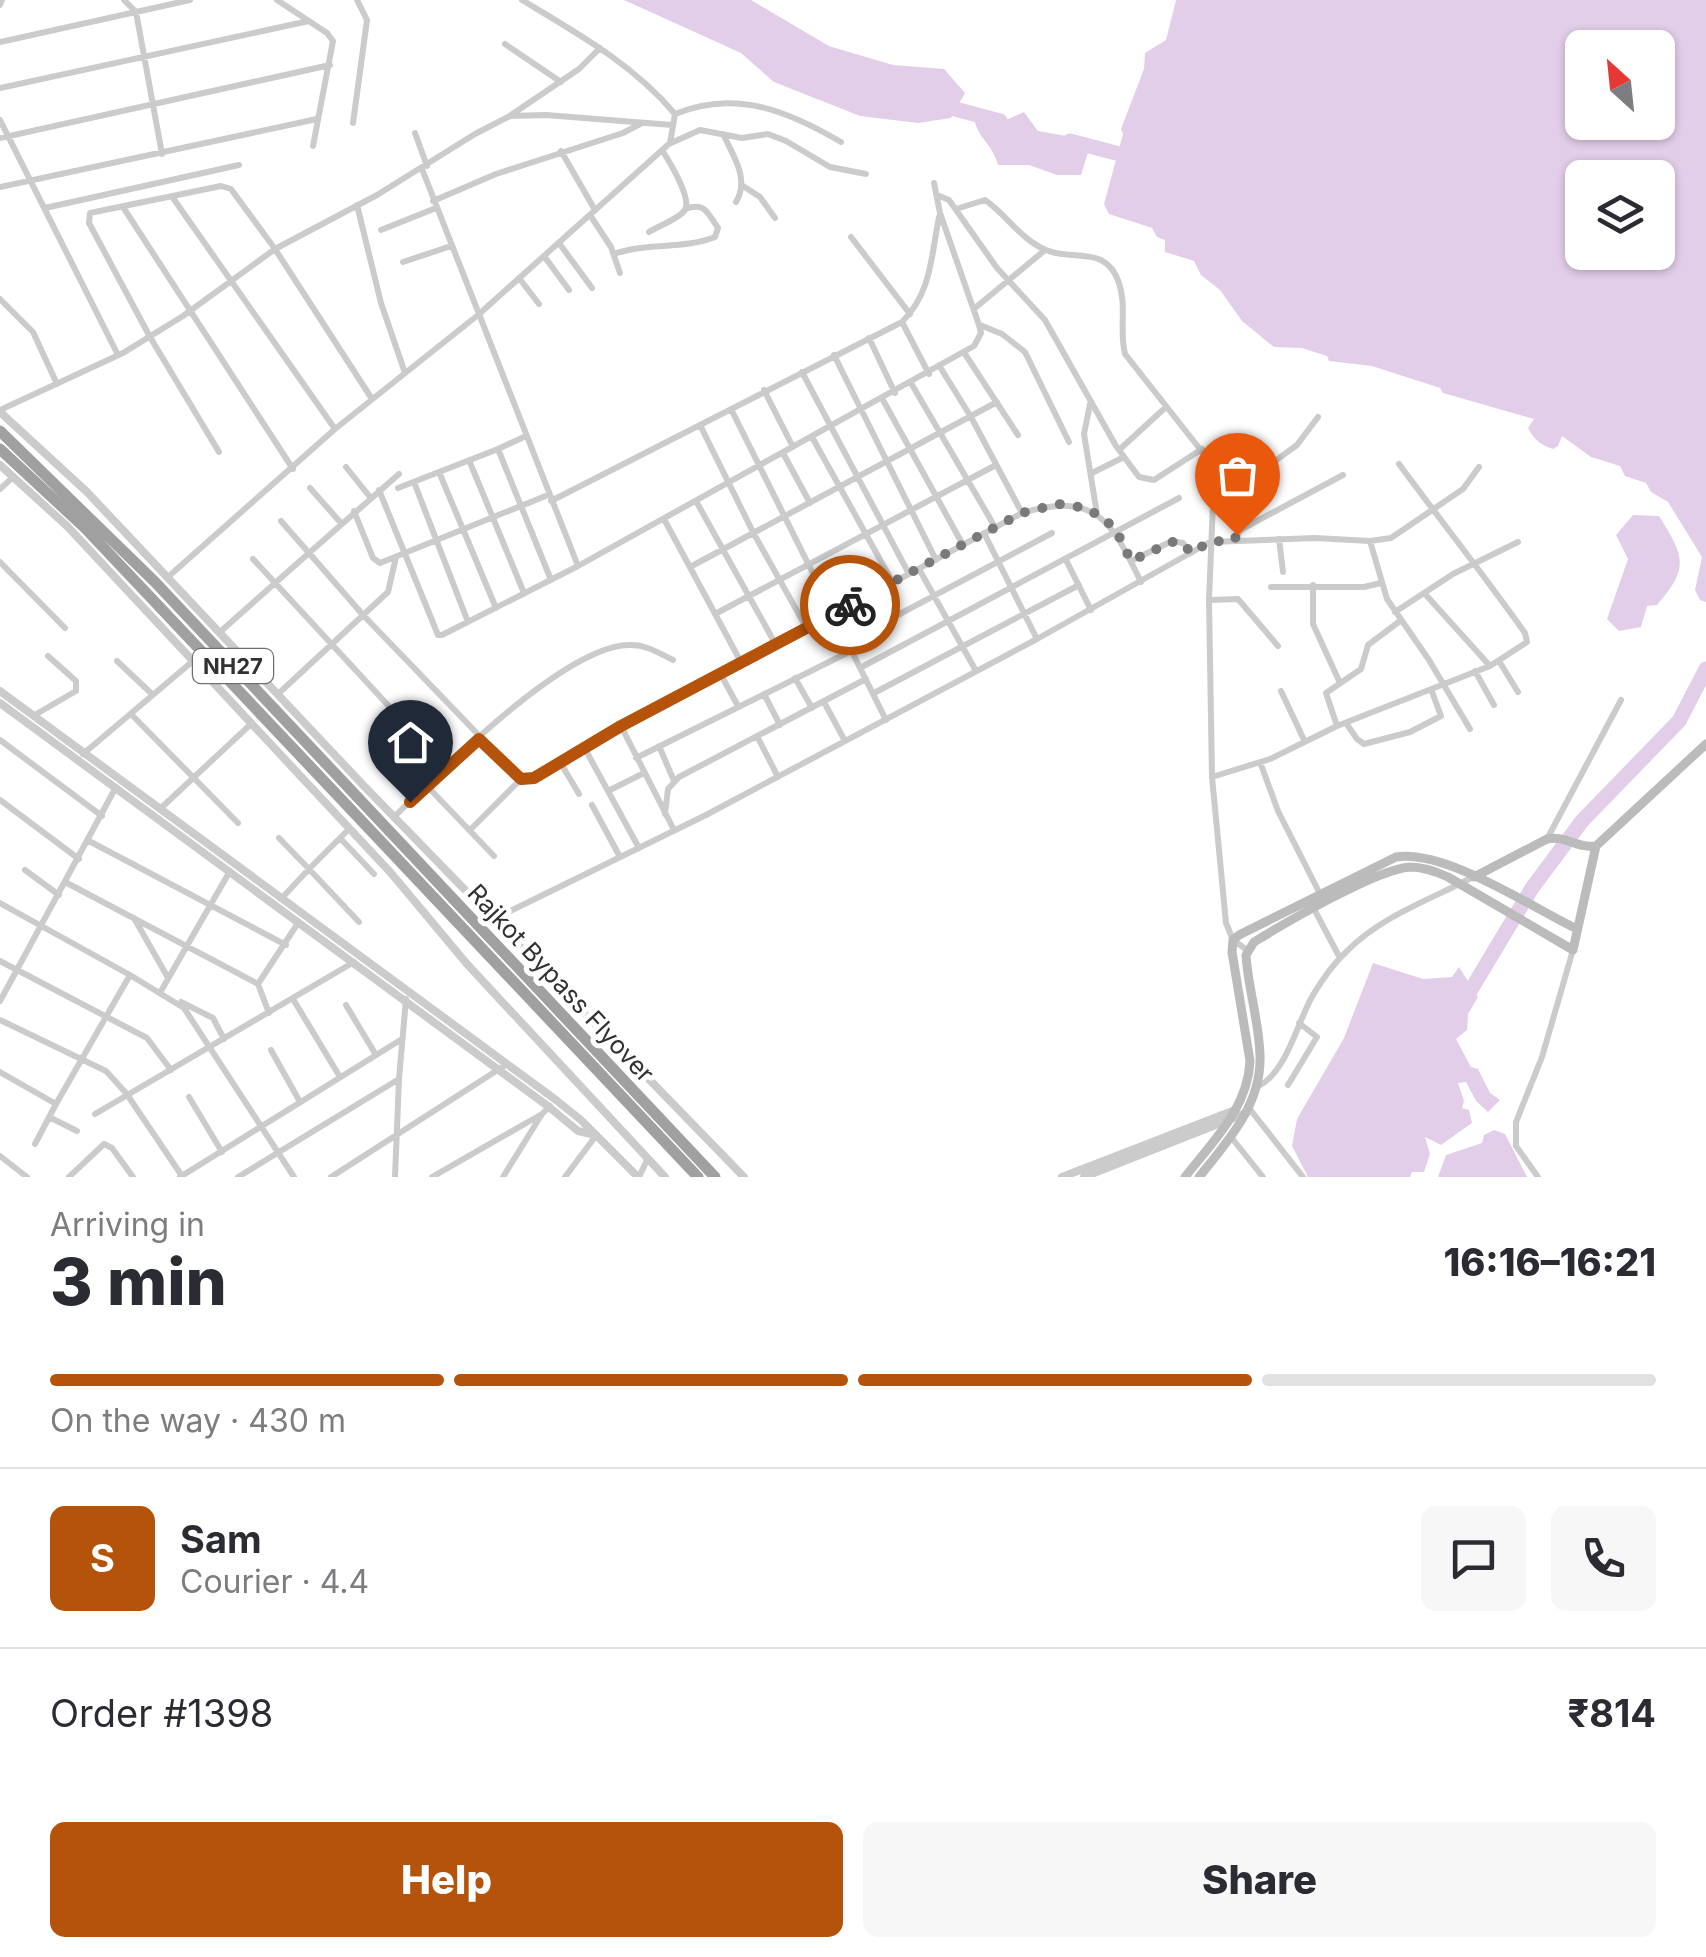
<!DOCTYPE html>
<meta charset="utf-8">
<style>
:root{--surface:#fff;--page:#f7f7f7;--text:#2b2b33;--muted:#7c7c81;--line:#e1e1e2;--accent:#b45309}
body{margin:0;font-family:Inter,sans-serif;background:var(--page);color:var(--text);height:100vh;display:flex;flex-direction:column;font-size:38px;white-space:nowrap}
*{box-sizing:border-box;margin:0}
p{font-size:32px;color:var(--muted)}
.icon{flex:none;width:55px;height:55px;fill:none;stroke:currentColor;stroke-width:2;stroke-linecap:round;stroke-linejoin:round}
.map{position:relative;height:1177px;overflow:hidden}
.drawer{display:flex;flex-direction:column;background:var(--surface);flex:1}
.drawer>*{flex:none}
.needle{width:65px;rotate:333deg}
.fabs{position:absolute;left:1565px;top:30px;display:grid;gap:20px}
.fabs a{display:grid;place-items:center;width:110px;height:110px;border-radius:15px;background:var(--surface);box-shadow:0 2px 8px #0004;font-size:50px}
.pin{position:absolute;display:grid;place-items:center;width:85px;height:85px;color:#fff;margin:-102px -42px;border-radius:50% 50% 50% 0;rotate:-45deg;box-shadow:0 0 10px #0007}
.pin .icon{rotate:45deg}
.courier{position:absolute;display:grid;place-items:center;width:100px;height:100px;margin:-50px;border:8px solid #b45309;border-radius:50%;background:#fff;color:#222;box-shadow:0 2px 12px #0007}
.headline em{font-style:normal;font-weight:800}
.headline div{display:flex;flex-direction:column-reverse}
.headline{display:flex;align-items:center;justify-content:space-between;height:170px;padding:0 50px}
h1{font-size:65px;font-weight:800;line-height:75px}
.bar{display:grid;grid-template-columns:repeat(4,1fr);gap:15px 10px;align-content:center;height:120px;padding:0 50px}
.bar i{height:12px;border-radius:8px;background:var(--line)}
.bar .current{background:var(--accent)}
.bar p{grid-column:span 4}
.line{display:flex;align-items:center;gap:25px;padding:0 50px;border-top:2px solid var(--line)}
.line div{flex:1}
.round{display:grid;place-items:center;flex:none;width:105px;height:105px;border-radius:15px;background:var(--page)}
.primary-button{display:flex;gap:20px;margin-top:auto;padding:20px 50px}
.primary-button a{flex:1;height:115px;border-radius:15px;background:var(--accent);color:#fff;font-size:40px;font-weight:800;line-height:115px;text-align:center}
.primary-button a+a{background:var(--page);color:var(--text)}
.map>svg:first-child{display:block}
.water{fill:#e3ceea;fill-rule:evenodd}
.lines{fill:none;stroke-linecap:round;stroke-linejoin:round}
.river{stroke:#e3ceea;stroke-width:15}
.minor{stroke:#cbcbcb;stroke-width:6}
.tertiary{stroke:#cbcbcb;stroke-width:8}
.secondary{stroke:#bbb;stroke-width:9}
.trunk{stroke:#a0a0a0;stroke-width:11}
.done{stroke:#797979;stroke-width:10;stroke-dasharray:0 18}
.route{stroke:#b45309;stroke-width:12}
.labels{text-anchor:middle;stroke-width:10;stroke-linejoin:round;paint-order:stroke}
.shield{fill:#fff;stroke:#6f6f6f;stroke-width:2.5}
.shield-label{font-size:22px;font-weight:bold;fill:#313131}
.street-label{font-size:25px;fill:#313131;stroke:#fff}
</style>
<div class="map">
<svg width="1706" height="1177" viewBox="0 0 1706 1177">
<rect width="100%" height="100%" fill="#fff"/>
<path class="water" d="M624,0H751L829,46L893,65L944,69L965,93L951,118L918,123L860,116L774,82L741,53Z
M1176,0H1706V602L1700,600L1695,590L1702,557L1668,502L1651,492L1646,483L1625,476L1620,466L1591,457L1562,436L1558,446L1553,449C1541,445 1534,440 1528,428L1534,419L1443,393L1440,388L1372,366L1329,361L1327,356L1302,348L1274,347L1242,321L1220,290L1201,275L1194,261L1165,252V240L1157,237L1152,228L1109,214L1104,204L1123,134L1121,129L1144,69L1145,53L1166,40ZM1582,48H1658V122H1582ZM1582,178H1658V252H1582Z
M991,112L1006,120L1024,112L1038,131L1078,138L1090,146L1081,175H1057L1029,165H998C992,143 979,140 974,119Z
M1633,515L1659,516C1684,556 1690,567 1657,605L1647,606L1641,627L1619,631L1607,619L1628,559L1616,535Z
M1373,963L1423,979L1452,977L1459,967L1478,997L1468,1014L1467,1030L1456,1039L1471,1067L1478,1069L1490,1093L1500,1100L1488,1112L1476,1101L1466,1082L1458,1083L1464,1101L1462,1108L1469,1110L1472,1123L1441,1145L1425,1137L1430,1154L1424,1172H1412L1410,1177H1308L1292,1146L1297,1119L1344,1038Z
M1494,1130L1505,1134L1527,1177H1438L1446,1155L1482,1143L1484,1135Z"/>
<g class="lines">
<path class="river" d="M940,105L1000,121
M1070,141L1135,158
M1463,1003L1532,888L1582,821L1679,721L1706,669"/>
<path class="minor" d="M124,0L136,12L162,154
M277,0L327,33L333,41L313,146
M522,0C577,33 633,64 675,114
M0,5L2,0
M0,42L190,0
M505,44L561,82
M0,88L309,21
M675,114C736,89 788,111 841,142
M511,115L579,69L600,48
M0,120L118,355
M353,123L367,20L357,0
M415,133L427,166
M723,134C733,155 750,179 736,202
M0,138L330,65
M671,143L700,130L742,138L768,134L786,141L830,167L866,174
M561,151L595,210
M422,169L578,566L974,346L981,333L979,325L940,213L934,183
M743,186L760,197L775,218
M0,187L317,119
M937,195L949,200L997,268L1045,320L1116,446L1139,477L1154,480L1202,449
M173,198L335,429
M433,201L496,174L623,133L642,123
M357,205L381,303L405,373
M123,207L293,469
M45,208L239,165
M956,209L985,200C1006,214 1021,240 1046,250C1074,262 1106,244 1119,283C1127,306 1119,331 1125,354L1207,458L1213,502L1209,600L1212,777L1226,923L1233,940L1247,950
M590,215L611,247L620,273
M381,230L436,208
M649,232C658,226 679,219 685,210C692,198 669,161 662,150
M851,237L910,314
M559,243L592,288
M614,254C647,242 682,250 715,237L718,228C707,212 705,202 685,209
M544,256L569,290
M403,262L451,246
M519,278L539,304
M0,299L33,332L57,384
M975,308L1045,250
M902,322L929,374
M980,325L1002,334L1025,352L1069,442
M869,338L895,393
M965,354L1018,435
M834,355L936,560
M940,367L971,417L1022,513
M802,372L909,574
M911,383L995,527
M764,390L793,447
M883,400L963,545
M1090,404L1084,434L1097,514
M731,409L886,720
M0,410L123,353L183,316L275,249L377,195L475,134L510,116L546,115L672,125
M700,425L754,534L806,627
M526,436L498,449L551,580
M812,437L893,583
M1119,450L1166,407
M219,452L150,337L89,223L90,213L221,186L231,189L275,249L372,399
M783,453L810,503
M1207,458L1264,469L1297,445L1318,417
M469,460L524,593
M346,467L370,497
M439,472L496,608
M1092,473L1124,457
M414,482L468,622
M310,488L341,523
M398,488L498,449
M0,489L13,477
M379,490L438,635H442L578,566
M551,501L902,322C932,292 931,256 939,217
M696,501L776,645
M1213,502L1232,496
M354,511L373,558L380,563L548,495
M664,519L742,664
M281,521L309,553L399,474
M984,533L1037,639
M1234,539L1242,529L1343,475
M1279,539L1283,572
M1370,541L1387,599L1429,660L1470,729
M253,559L446,768
M1066,560L1091,610
M1131,561L1172,541L1183,543L1191,553
M0,562L65,628
M690,567L997,402
M919,569L976,671
M168,577L335,429L478,315L670,143L675,114
M1313,585V624L1340,683
M1271,587H1364L1381,583
M1426,595L1490,666
M1209,600L1238,599L1278,646
M1395,612L1453,574L1518,542
M715,614L996,465
M220,632L309,553L364,616L521,779L527,780L1022,513C1097,491 1111,521 1141,582
M847,642L1052,533
M117,661L153,695
M1499,661L1518,692
M860,668L1179,498
M1475,671L1494,705
M721,675L738,706
M795,678L812,708
M1281,691L1305,742
M874,693L1079,585
M278,694L388,592L396,557
M764,694L780,725
M824,702L845,741
M131,714L238,823
M33,716L76,691V681L48,656
M1346,723L1357,739L1364,744L1410,732L1441,716L1431,689
M621,726L674,830
M1337,726L1326,693L1361,669L1368,645L1400,621
M757,736L778,777
M0,740L102,816
M659,746L674,781
M584,747L639,848
M83,754L193,661
M636,758L851,651
M560,762L579,794
M1260,762L1278,811L1320,894
M1212,777L1270,759L1337,726L1490,666L1527,642L1525,633C1484,575 1441,521 1399,464
M427,786L494,856
M608,791L644,773
M0,800L79,859
M592,805L620,857
M161,808L251,724
M665,814L668,789L679,777L866,679
M394,817C442,771 564,646 629,645C645,644 659,653 673,660
M349,829L309,869L359,922
M470,830L521,779
M279,838L309,869L281,899
M340,838L374,874
M1547,839L1621,700
M89,841L286,945
M25,870L59,895
M67,883L258,984L298,923
M0,903L130,975L56,1104
M1314,909L1340,958
M134,918L167,976
M494,919L706,815L1037,639L1210,542L1315,538L1370,541L1391,538L1463,489L1479,467
M0,961L147,1038L171,1070
M130,975L184,1008L294,1177
M258,984L269,1013
M161,991L230,871
M293,999L340,1077
M0,1001L116,787
M181,1002L213,1018L224,1039
M346,1005L376,1055
M0,1020L106,1071L126,1093L182,1176
M271,1050L300,1102
M0,1072L56,1104L35,1144
M1288,1085L1317,1037L1299,1023
M1257,1087C1287,1073 1297,1022 1313,995C1322,980 1333,964 1346,952C1381,916 1430,900 1473,877
M189,1097L222,1152
M1249,1108L1303,1177
M95,1114L354,962
M49,1117L77,1131
M1231,1137L1263,1177
M0,1156L27,1177
M69,1177L104,1144L112,1148L133,1177
M180,1177L402,1039
M238,1177L399,1079L406,999
M331,1177L507,1064
M395,1177L399,1079
M432,1177L542,1114L550,1106
M503,1177L542,1114
M565,1177L595,1137
M639,1177L648,1158
M1538,1177L1516,1146V1122L1542,1057L1573,950"/>
<path class="tertiary" d="M0,412L87,492L364,786L744,1177
M0,465L68,527L391,873L467,964L665,1177
M0,691L556,1100L581,1120L638,1177
M0,703L549,1107L578,1131L591,1134
M1062,1177L1235,1110
M1084,1177L1246,1113"/>
<path class="secondary" d="M1474,877L1547,839C1565,835 1579,849 1596,846L1706,744
M1185,1177C1213,1141 1248,1108 1250,1061L1232,952L1233,940L1239,935L1396,857C1445,849 1531,907 1577,929
M1199,1177C1228,1141 1262,1104 1260,1055C1259,1021 1248,988 1246,955L1254,942C1285,923 1377,869 1410,867C1424,867 1435,871 1448,877L1573,950L1596,846"/>
<path class="trunk" d="M0,431L155,582L715,1177
M0,449L85,528L698,1177"/>
</g>
<g class="lines">
<path class="done" d="M850,605L1022,513L1059,504L1086,508L1106,520L1118,534L1131,561L1172,542L1183,543L1191,553L1210,542L1234,540L1237,535"/>
<path class="route" d="M410,802L479,739L521,779L534,778L621,726L850,605"/>
</g>
<g class="labels">
<rect class="shield" x="193" y="649" width="80" height="34" rx="8"/>
<g class="shield-label">
<text x="233" y="674">NH27</text>
</g>
<g class="street-label">
<text transform="translate(561 983) rotate(47)" y="9">Rajkot Bypass Flyover</text>
</g>
</g>
</svg>
<div class="fabs">
<a><svg class="needle" viewBox="-14 -14 28 28"><path d="M0-13l5 13h-10z" fill="#e53935"/><path d="M0 13l5-13h-10z" fill="#7c7c81"/></svg></a>
<a><svg class="icon" aria-label="layers" viewBox="0 0 24 24"><path d="M12 4l9 5-9 5-9-5zM3 14l9 5 9-5"/></svg></a>
</div>
<div class="pin" style="left:1237px;top:535px;background:#ea580c"><svg class="icon" aria-label="bag" viewBox="0 0 24 24"><path d="M5 8h14l-1 12H6zM9 8a3 3 0 0 1 6 0"/></svg></div>
<div class="pin" style="left:410px;top:802px;background:#1f2937"><svg class="icon" aria-label="home" viewBox="0 0 24 24"><path d="M3 11l9-7 9 7M6 9v11h12V9"/></svg></div>
<div class="courier" style="left:850px;top:605px"><svg class="icon" aria-label="bike" viewBox="0 0 24 24"><circle cx="6" cy="16" r="4"/><circle cx="18" cy="16" r="4"/><path d="M6 16l4-8h5l3 8M10 8l3 8H6M13 5h3"/></svg></div>
</div>
<section class="drawer">
<div class="headline"><div><h1>3 min</h1><p>Arriving in</p></div><em>16:16–16:21</em></div>
<div class="bar"><i class="current"></i><i class="current"></i><i class="current"></i><i></i><p>On the way · 430 m</p></div>
<div class="line" style="height:180px"><b class="round" style="background:var(--accent);color:#fff">S</b><div><b>Sam</b><p>Courier · 4.4</p></div><a class="round"><svg class="icon" aria-label="chat" viewBox="0 0 24 24"><path d="M4 5h16v11H9l-5 4z"/></svg></a><a class="round"><svg class="icon" aria-label="phone" viewBox="0 0 24 24"><path d="M5 4h4l2 5-3 2q2 4 5 5l2-3 5 2v4C11 20 4 13 5 4z"/></svg></a></div>
<div class="line" style="height:130px"><div>Order #1398</div><b>₹814</b></div>
<div class="primary-button"><a>Help</a><a>Share</a></div>
</section>
